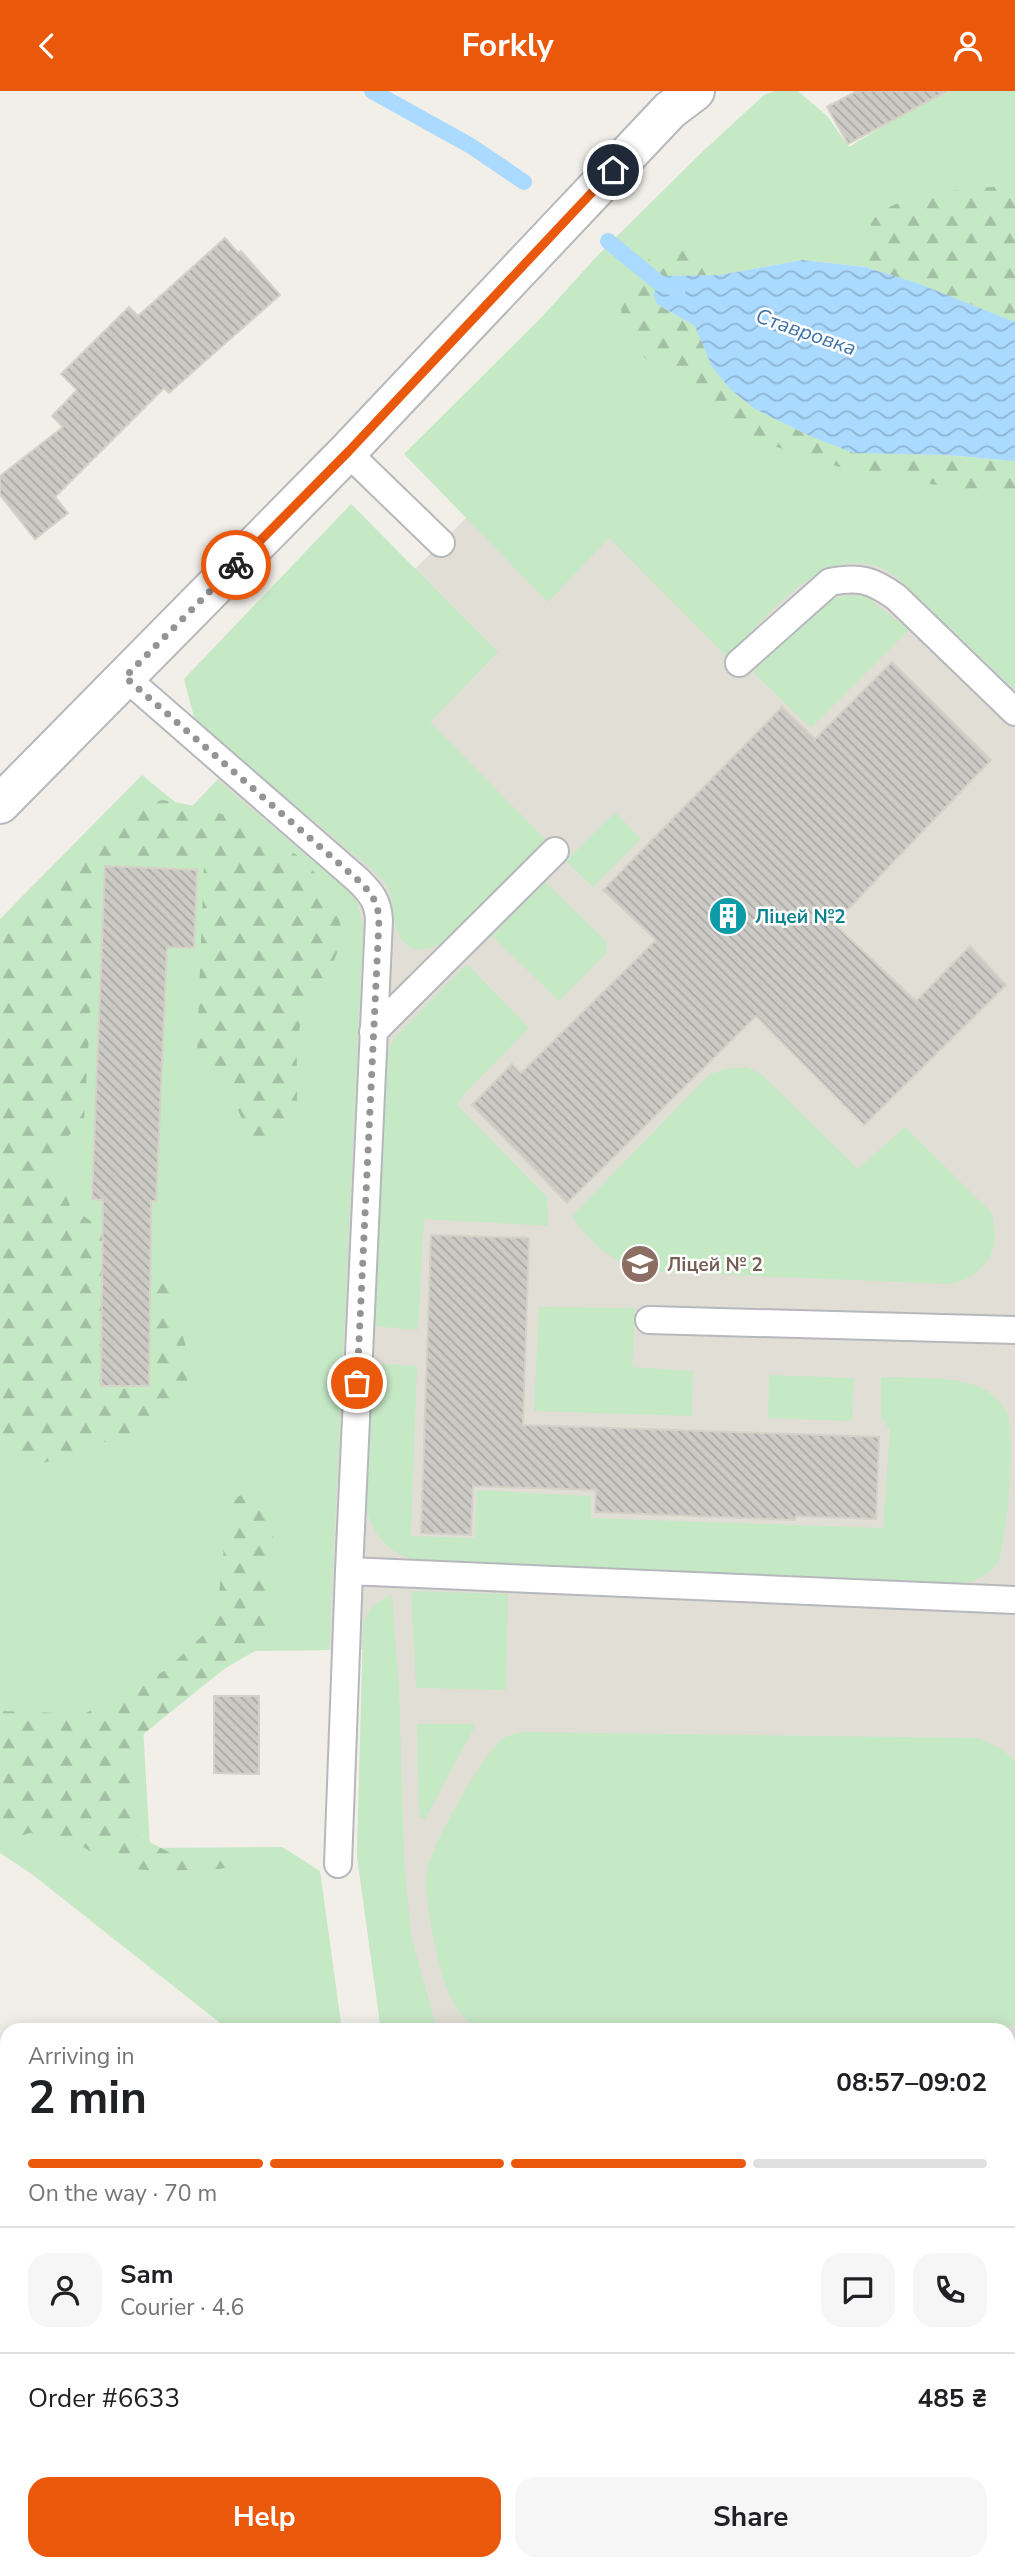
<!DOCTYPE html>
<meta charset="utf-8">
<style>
:root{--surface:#fff;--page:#f6f6f6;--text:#202124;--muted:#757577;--line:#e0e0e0;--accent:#ea580c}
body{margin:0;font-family:"Nunito Sans",sans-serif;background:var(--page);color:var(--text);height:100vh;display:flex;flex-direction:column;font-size:26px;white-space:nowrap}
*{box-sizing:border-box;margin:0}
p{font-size:23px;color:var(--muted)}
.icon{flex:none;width:38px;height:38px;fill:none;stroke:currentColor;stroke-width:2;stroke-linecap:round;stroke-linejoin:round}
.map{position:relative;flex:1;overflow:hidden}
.drawer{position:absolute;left:0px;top:1932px;width:1015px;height:548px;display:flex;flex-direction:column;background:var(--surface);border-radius:21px 21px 0 0;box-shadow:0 4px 18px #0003}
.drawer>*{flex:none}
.pin{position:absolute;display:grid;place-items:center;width:60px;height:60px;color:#fff;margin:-30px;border:4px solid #fff;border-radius:50%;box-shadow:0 2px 7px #0007}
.courier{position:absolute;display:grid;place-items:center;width:70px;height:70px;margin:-35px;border:5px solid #ea580c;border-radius:50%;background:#fff;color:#222;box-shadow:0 2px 9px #0007}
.head em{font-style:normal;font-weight:700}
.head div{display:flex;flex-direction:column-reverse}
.head{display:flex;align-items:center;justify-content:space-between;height:119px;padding:0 28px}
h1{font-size:46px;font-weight:700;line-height:52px}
.bar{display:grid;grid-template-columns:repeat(4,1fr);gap:10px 7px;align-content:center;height:84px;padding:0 28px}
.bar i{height:9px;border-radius:5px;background:var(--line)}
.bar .active{background:var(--accent)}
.bar p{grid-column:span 4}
.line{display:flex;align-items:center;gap:18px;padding:0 28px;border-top:2px solid var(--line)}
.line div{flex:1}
.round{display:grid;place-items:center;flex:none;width:74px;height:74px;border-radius:21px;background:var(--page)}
.cta{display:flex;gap:14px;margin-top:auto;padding:14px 28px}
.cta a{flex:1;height:80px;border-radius:21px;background:var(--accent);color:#fff;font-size:28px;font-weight:700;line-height:80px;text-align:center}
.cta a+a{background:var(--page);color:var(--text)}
header{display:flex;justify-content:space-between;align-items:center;height:91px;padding:0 28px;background:var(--accent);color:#fff;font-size:32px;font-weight:700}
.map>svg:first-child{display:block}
.education{fill:#e1ded6}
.green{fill:#c5e8c5}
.forest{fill:url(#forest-firs)}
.water{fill:url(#water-waves)}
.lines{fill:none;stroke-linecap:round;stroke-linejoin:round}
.stream{stroke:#aadaff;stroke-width:16}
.building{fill:url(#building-back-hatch);stroke:#d6d1c6;stroke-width:2}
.service-casing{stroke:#b5b8bc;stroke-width:30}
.minor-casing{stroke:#b5b8bc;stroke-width:42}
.tertiary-casing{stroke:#b5b8bc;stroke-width:42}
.service{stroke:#fff;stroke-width:26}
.minor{stroke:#fff;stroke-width:38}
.tertiary{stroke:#fff;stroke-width:38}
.done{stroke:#929495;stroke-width:7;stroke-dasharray:0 12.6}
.route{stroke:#ea580c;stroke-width:9}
.labels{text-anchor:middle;stroke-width:5;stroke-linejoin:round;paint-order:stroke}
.culture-label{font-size:19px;font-weight:bold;fill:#0d838f;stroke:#fff;text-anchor:start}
.education-label{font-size:19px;font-weight:bold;fill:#785e54;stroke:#fff;text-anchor:start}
.water-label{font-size:21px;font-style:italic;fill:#4174aa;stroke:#fff}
</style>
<header><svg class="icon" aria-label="back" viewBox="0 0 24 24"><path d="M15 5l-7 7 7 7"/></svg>Forkly<svg class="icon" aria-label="person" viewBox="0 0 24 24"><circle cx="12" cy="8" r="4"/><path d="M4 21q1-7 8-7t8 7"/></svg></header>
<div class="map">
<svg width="1015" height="2479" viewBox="0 0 1015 2479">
<defs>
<pattern id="forest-firs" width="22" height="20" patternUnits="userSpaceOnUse" patternTransform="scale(1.75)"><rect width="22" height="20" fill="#c5e8c5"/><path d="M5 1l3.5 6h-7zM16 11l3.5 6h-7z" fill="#a3c0a4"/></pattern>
<pattern id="water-waves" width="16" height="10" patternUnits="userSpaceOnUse" patternTransform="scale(1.75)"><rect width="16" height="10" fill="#aadaff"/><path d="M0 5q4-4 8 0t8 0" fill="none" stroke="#8eb4d2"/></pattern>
<pattern id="building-back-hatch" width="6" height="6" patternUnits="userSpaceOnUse" patternTransform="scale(1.75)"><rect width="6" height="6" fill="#cccac5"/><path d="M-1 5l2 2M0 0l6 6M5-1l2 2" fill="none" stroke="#a9a8a4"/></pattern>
</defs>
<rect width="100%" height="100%" fill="#f1efe8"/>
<path class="education" d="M1015,418V2032L1008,2043V1939H381L357,1765L363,1558L255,1560L187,721L415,478L466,427Z"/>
<path class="green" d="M774,0H798L827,25L849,56L900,25L916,0H1015V231L917,192L866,176L802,169L720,184L668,185L657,213L695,235L755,318L812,346L892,362L1015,370V599L900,489C835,435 769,523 727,566L609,447L548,511L404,363L541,227L597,165L700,63L764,4Z
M351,413L498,561L430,631L546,749L451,846C423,865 402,865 394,828C392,817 392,805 387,795C385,790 380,786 376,782L200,635L194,626L184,588Z
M851,504L865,505L909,539L811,637L753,581L824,512L838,506Z
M142,684L187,721L217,689L345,797L357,810L363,837L329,1559L255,1560L154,1618L143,1635L150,1757L282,1756L320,1780L342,1939H229L33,1784L0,1762V828Z
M615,721L641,748L593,796L566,770Z
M545,791L606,850L607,861L559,910L492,845Z
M467,873L529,937L464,1003L457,1014L547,1106L548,1135L424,1128L418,1239L373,1235L385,973L388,959L394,947Z
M747,976L762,984L858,1078L905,1036L991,1121C1003,1156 987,1185 950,1193L636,1180C607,1165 591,1153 572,1125L709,984L726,978Z
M539,1216L635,1217L632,1276L693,1280L692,1325L534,1320Z
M371,1272L417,1275L411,1445L475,1447L477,1399L591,1405V1427L883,1437L890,1339L881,1326V1286C911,1287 961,1284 987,1300C994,1305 1005,1315 1008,1324C1015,1346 1008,1451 997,1472C991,1483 977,1488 966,1493L435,1474C396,1467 375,1454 365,1413Z
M769,1284L854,1287L852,1330L768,1327Z
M411,1500L508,1503L506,1599L416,1597Z
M392,1504L399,1595L404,1768L411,1844L437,1939H381L357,1765L363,1536C367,1518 375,1511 392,1504Z
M417,1633H472L475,1635L425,1728L419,1726Z
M520,1641L977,1647L1000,1657L1015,1670V1932L1004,1939H479C466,1930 455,1918 449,1902C438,1878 423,1807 427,1781C430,1756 481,1667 500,1650C505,1645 514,1643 520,1641Z
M1015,1966V2183L1008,2186V1972Z
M1015,2432V2479H147L146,2473H1008Z"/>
<path class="forest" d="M1015,94V231L917,192L865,176C866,160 865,141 874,128C894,101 983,97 1015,94Z
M705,158L718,174L720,184L668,185L657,213L695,235L712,276L731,299L755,318L812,346L854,362L946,364L1015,370V407L852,380L758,350L704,314L649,271L622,243L621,211L653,162Z
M162,709C174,711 187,713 199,716C234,724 291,753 314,781C319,787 323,796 328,804C336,818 343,831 341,848C336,880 307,903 300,935C292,971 303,1009 291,1045L275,1052H253L236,1015L204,980L197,958L204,771L99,767L84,1030L65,1048L56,1063L58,1085L71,1117L94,1132L135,1146L159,1169L177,1222L188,1264L187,1295L168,1325L131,1342L38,1374L0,1364V848L142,715Z
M252,1402L267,1411L274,1428L271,1516L260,1549L136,1649L135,1694L138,1745L178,1766H254L256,1772L218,1778L160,1780L118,1777L75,1751L30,1742L0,1751V1620L84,1623L166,1579L216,1532L225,1447L232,1411L239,1405Z
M1008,2362L1015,2371V2479H682L664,2473H1008Z
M154,2473H414V2479H154Z"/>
<path class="water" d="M802,169L865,176L917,192L1015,231V370L946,364L854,362L812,346L755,318L731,299L712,276L695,235L657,213L653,203L659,192L668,185L720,184Z"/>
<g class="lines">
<path class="stream" d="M372,0L471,55L524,91
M608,150L659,192L678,198"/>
</g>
<path class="building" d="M857,0H947L848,53L827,16Z
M225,147L238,162L241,160L280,204L169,302L164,297L55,406L68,422L35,448L0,404V385L63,336L52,325L77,299L61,283L129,216L138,225Z
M892,571L991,669L834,833L916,910L970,855L1006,894L864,1034L756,925L567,1112L472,1014L512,973L521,982L656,849L603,799L782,616L815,648Z
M105,775L197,779L194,857L167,856L156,1110H151L149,1295H101L103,1109L92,1108Z
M431,1144L529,1147L523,1334L879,1346L876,1428L796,1425L795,1429L595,1421L596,1399L473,1395L471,1444L421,1442Z
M214,1605H259V1683L214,1682Z"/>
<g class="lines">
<g class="service-casing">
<path id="service" d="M347,361L441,452
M739,572L830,491C859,485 872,489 896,506L1015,621
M125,586L358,789C371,802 378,810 379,829L349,1480L338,1773
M373,941L555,760
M649,1229L1015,1239
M349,1480L1015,1509
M0,2358L7,2364"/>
</g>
<g class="minor-casing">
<path id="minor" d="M51,2479L56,2473"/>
</g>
<g class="tertiary-casing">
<path id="tertiary" d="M0,713L347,361L670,19L695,0"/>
</g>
<use href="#service" class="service"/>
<use href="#minor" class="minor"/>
<use href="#tertiary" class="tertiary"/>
</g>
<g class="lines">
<path class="done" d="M236,474L125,586L358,789C371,802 378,810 379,829L357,1292"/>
<path class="route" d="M236,474L348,361L613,79"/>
</g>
<defs>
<g id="building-disc" transform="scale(2.0125)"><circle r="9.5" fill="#0f9aa8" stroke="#fff"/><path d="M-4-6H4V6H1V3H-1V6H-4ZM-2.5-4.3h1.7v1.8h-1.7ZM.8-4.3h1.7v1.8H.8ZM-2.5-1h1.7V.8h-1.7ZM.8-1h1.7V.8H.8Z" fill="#fff"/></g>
<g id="school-disc" transform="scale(2.0125)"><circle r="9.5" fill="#8d6e63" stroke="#fff"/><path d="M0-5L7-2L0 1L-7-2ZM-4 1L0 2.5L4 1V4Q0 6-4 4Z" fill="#fff"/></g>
</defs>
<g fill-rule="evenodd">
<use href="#building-disc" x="728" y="825"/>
<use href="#school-disc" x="640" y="1173"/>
</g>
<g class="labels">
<g class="culture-label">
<text x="755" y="832">Ліцей №2</text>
</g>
<g class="education-label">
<text x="667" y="1180">Ліцей № 2</text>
</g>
<g class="water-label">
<text transform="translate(806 241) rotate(19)" y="7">Ставровка</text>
</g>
</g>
</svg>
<div class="pin" style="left:357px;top:1292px;background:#ea580c"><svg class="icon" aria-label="bag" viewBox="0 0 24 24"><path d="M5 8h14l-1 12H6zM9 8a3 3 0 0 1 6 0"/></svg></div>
<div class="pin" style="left:613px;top:79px;background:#1f2937"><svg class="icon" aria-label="home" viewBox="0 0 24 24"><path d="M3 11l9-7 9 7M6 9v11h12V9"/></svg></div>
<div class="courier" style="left:236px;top:474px"><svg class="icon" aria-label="bike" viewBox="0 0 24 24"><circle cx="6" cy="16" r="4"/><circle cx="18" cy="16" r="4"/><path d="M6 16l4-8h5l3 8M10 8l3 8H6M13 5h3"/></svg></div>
<section class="drawer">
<div class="head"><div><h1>2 min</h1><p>Arriving in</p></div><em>08:57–09:02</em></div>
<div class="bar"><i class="active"></i><i class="active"></i><i class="active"></i><i></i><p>On the way · 70 m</p></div>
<div class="line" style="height:126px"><a class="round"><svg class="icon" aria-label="person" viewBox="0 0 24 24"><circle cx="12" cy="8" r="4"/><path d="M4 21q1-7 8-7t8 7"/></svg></a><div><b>Sam</b><p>Courier · 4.6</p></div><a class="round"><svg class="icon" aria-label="chat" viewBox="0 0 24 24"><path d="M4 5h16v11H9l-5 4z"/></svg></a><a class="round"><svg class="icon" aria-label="phone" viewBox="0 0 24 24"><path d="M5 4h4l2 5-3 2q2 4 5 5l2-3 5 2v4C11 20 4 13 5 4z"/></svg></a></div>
<div class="line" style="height:91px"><div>Order #6633</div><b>485 ₴</b></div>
<div class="cta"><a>Help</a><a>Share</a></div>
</section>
</div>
